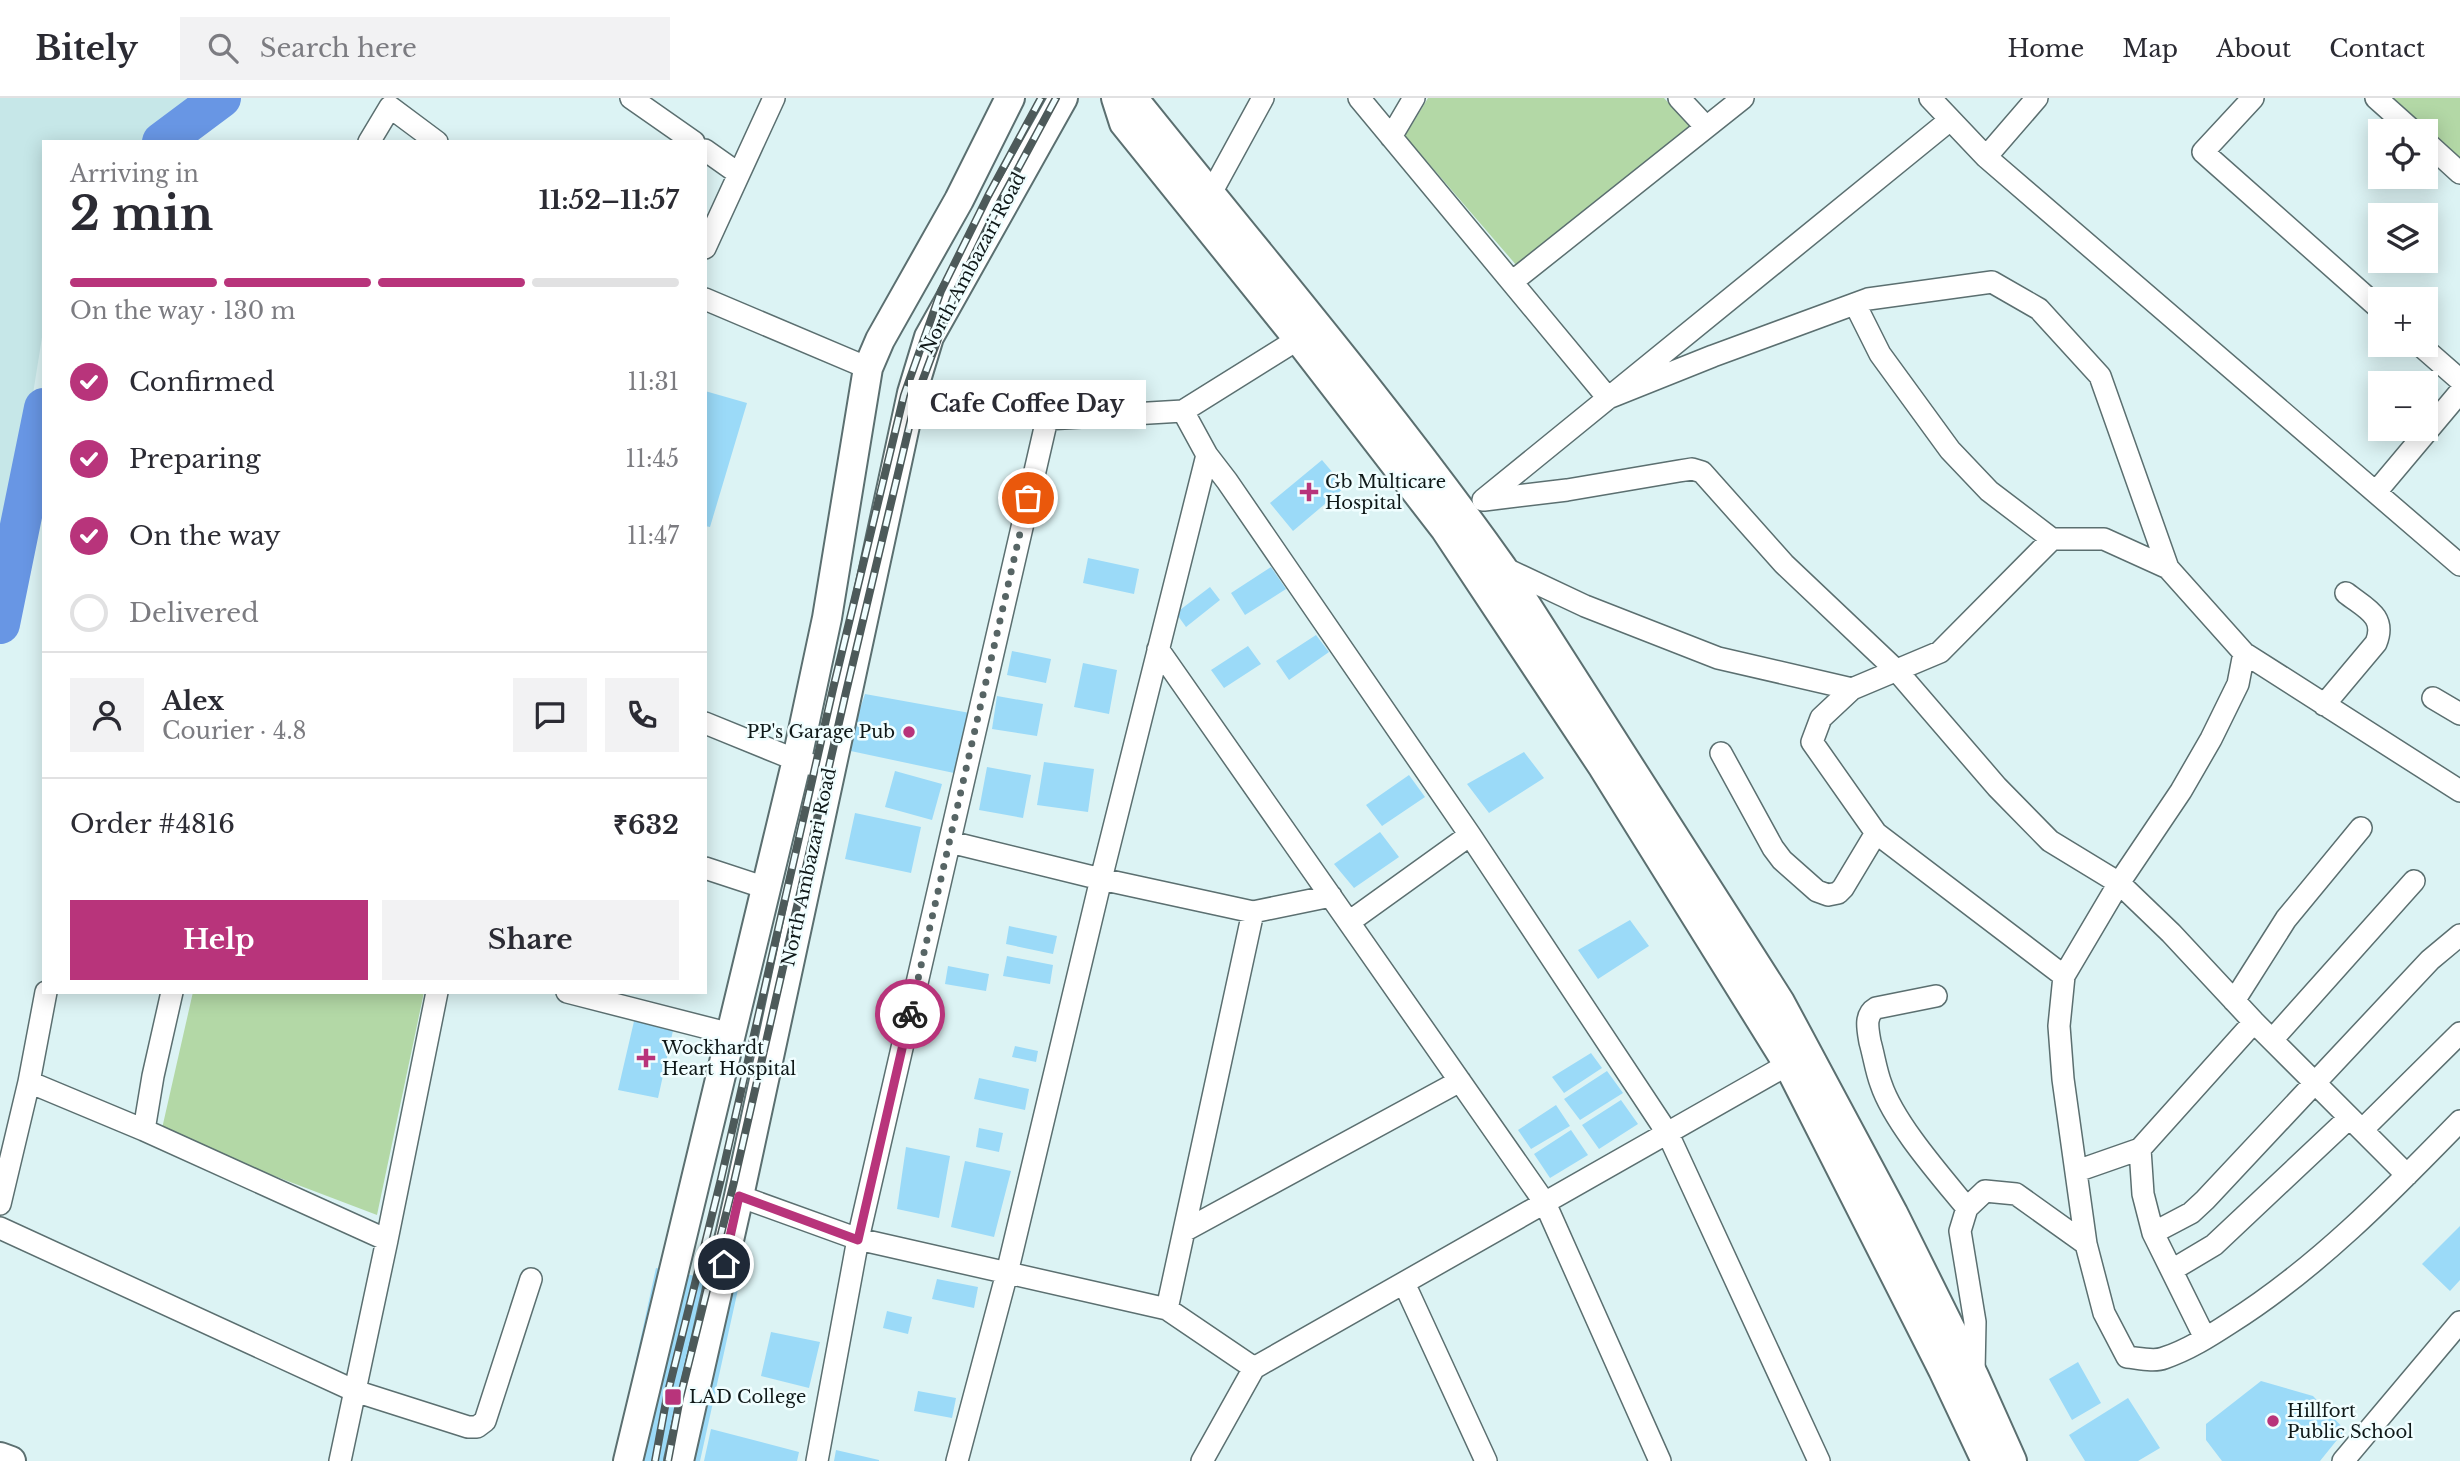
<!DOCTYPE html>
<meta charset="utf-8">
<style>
:root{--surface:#fff;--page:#f2f2f3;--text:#2b2b33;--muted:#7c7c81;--line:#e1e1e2;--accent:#b8347b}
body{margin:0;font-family:"Libre Baskerville",serif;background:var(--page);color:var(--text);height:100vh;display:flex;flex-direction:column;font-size:26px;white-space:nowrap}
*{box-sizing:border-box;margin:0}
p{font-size:23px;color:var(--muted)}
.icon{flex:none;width:38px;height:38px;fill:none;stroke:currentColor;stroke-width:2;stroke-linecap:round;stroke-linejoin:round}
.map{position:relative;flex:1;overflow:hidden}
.side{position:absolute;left:42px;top:42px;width:665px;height:854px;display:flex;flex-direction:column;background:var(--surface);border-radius:0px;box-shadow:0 4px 18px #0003}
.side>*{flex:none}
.buttons{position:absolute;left:2368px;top:21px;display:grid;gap:14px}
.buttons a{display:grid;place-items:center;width:70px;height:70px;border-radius:0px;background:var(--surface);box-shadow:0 4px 18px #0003;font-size:35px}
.pin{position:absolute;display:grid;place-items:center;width:60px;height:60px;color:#fff;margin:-30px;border:4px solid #fff;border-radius:50%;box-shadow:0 2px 7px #0007}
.courier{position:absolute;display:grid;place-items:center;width:70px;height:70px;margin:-35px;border:5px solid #b8347b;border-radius:50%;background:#fff;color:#222;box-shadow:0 2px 9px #0007}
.bubble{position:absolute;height:49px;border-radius:0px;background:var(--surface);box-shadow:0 4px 18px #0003;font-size:23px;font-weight:800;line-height:49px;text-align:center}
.head em{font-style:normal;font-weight:800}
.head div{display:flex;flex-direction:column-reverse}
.head{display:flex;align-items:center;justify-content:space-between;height:119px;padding:0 28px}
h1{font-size:46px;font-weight:800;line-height:52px}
.bar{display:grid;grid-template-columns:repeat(4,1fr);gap:10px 7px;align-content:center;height:84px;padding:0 28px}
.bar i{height:9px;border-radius:5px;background:var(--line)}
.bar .current{background:var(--accent)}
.bar p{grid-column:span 4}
.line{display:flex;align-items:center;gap:18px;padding:0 28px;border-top:2px solid var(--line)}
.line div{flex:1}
.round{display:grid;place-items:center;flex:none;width:74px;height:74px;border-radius:0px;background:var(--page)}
ol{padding:0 28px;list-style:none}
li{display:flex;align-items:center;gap:21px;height:77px}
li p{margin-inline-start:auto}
li .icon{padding:7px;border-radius:50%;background:var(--accent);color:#fff;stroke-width:4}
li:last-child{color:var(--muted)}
li i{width:38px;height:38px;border:4px solid var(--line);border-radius:50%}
.cta{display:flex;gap:14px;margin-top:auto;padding:14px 28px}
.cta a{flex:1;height:80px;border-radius:0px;background:var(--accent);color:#fff;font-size:28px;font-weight:800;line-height:80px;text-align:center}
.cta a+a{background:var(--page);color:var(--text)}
header{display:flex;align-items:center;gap:42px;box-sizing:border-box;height:98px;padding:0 35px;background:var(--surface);border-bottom:2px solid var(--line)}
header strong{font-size:33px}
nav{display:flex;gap:38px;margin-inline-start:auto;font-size:24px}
.search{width:490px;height:63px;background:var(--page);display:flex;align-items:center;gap:18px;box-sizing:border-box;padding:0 24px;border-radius:0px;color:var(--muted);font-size:26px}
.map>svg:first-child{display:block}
.built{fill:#c6e7e8}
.green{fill:#b3d8a6}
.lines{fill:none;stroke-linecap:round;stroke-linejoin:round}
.river{stroke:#6896e4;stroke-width:40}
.building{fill:#9bdaf8}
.street-casing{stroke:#5b6f70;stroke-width:24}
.secondary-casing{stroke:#5b6f70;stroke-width:32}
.street{stroke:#fff;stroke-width:21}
.secondary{stroke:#fff;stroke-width:28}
.rail-casing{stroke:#4d5a5a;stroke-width:8}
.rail{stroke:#f0feff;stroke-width:5;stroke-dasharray:16;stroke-linecap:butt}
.done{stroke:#576565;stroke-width:7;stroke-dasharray:0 12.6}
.route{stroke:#b8347b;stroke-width:9}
.poi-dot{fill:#b8347b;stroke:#f0feff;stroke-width:2.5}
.labels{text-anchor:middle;stroke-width:5;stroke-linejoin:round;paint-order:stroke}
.street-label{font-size:18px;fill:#0f1818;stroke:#f0feff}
.poi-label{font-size:18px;fill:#0f1818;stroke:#f0feff;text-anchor:start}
</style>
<header>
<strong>Bitely</strong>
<div class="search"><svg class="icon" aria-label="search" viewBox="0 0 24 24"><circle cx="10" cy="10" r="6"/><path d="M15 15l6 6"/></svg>Search here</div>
<nav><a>Home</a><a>Map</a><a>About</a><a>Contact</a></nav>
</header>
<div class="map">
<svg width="2460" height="1363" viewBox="0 0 2460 1363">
<rect width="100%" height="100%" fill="#dcf3f4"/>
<path class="built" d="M0,0H202L143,44H44V227L0,502Z"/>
<path class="green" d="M1428,0H1664L1693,31L1517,168L1405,38Z
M2388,0H2460V63Z
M193,894H424L377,1117L161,1035Z"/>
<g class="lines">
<path class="river" d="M162,44L221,0
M0,526L44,310"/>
</g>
<path class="building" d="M705,293L747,305L710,429L705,428Z
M1322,362L1345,389L1293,433L1270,405Z
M1088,460L1139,471L1134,496L1083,485Z
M1271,469L1286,491L1245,517L1231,495Z
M1210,489L1220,502L1186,529L1176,515Z
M1316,537L1329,554L1289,582L1276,563Z
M1248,548L1261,566L1224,590L1211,572Z
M1012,553L1051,561L1046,585L1007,577Z
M1083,565L1117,572L1109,616L1074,609Z
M865,596L970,615L954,675L846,652Z
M997,598L1043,606L1037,638L992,631Z
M1524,654L1544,680L1489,715L1467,686Z
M1044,664L1094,671L1088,714L1037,707Z
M987,669L1031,677L1023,720L979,712Z
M895,673L942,686L932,722L885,709Z
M1409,677L1425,699L1382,728L1366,707Z
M855,715L921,729L911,775L845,761Z
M1380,734L1399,759L1354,790L1334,766Z
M1630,822L1649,848L1598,881L1578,852Z
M1009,828L1057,838L1053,856L1006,846Z
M1007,858L1053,867L1050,886L1003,878Z
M948,868L989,876L986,893L945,886Z
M635,919L674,928L658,1000L618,992Z
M1015,948L1038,953L1036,964L1012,959Z
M1591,955L1602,970L1564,995L1552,979Z
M1607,973L1623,995L1580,1022L1564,1001Z
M979,980L1029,991L1025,1012L974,1001Z
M1621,1002L1638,1026L1599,1051L1582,1027Z
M1556,1007L1570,1028L1531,1051L1518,1032Z
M979,1030L1003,1035L999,1054L976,1049Z
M1571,1032L1588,1057L1550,1080L1534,1056Z
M906,1049L950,1058L939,1120L897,1111Z
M965,1063L1011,1073L994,1139L951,1129Z
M2460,1128V1182L2450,1193L2422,1166Z
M656,1170L739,1187L700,1363H614Z
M937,1181L978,1189L974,1210L932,1201Z
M887,1213L912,1219L908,1236L883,1230Z
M771,1234L820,1244L809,1290L761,1278Z
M2078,1264L2101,1305L2072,1322L2049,1281Z
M2261,1283L2313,1298L2345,1332L2320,1363H2222L2206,1342V1326Z
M918,1293L956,1300L952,1320L914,1313Z
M2128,1300L2160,1350L2138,1363H2085L2069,1337Z
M711,1331L799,1354L797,1363H704Z
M836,1352L879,1362V1363H834Z"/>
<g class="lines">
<g class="street-casing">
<path id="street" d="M631,0L694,44
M1359,0L1608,300L1713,258L1868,201L1992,184L2039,211L2100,278L2168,470L2244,555L2238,586L2211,641L2181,693L2119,785L2064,878L2059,928L2063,981L2086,1146
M1679,0L1706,29
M1930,0L1986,59L2460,467
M2253,0L2203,54L2380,211
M2376,0L2413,33
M1391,39L1414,0
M369,44L390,9L437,44
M2426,44L2460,75
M705,52L739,76
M1986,59L2037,0
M1210,97L1263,0
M705,150L774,0
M1512,184L1743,0
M705,201L868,270
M1855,206L1880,256L1950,352L1989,393L2052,441
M2420,247L2460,282
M912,295L1047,321L1183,313L1311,233
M1207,357L1227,383L1470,737L1668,1036L1819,1363
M2376,394L2460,294
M1483,402L1950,22
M1484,402L1567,392L1679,373L1692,371L1702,374L1784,466L1897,573L1997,689L2050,743L2119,785L2171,835L2254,924L2407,1077
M1502,469L1585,508L1718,560L1852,591
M1158,551L1545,1105L1660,1363
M2244,555L2460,693
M2433,600L2460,616
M2324,607L2376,545C2387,518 2365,510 2346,495
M705,625L796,662L830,672
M1721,655L1773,750L1782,762L1817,793L1828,797L1838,795L1843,790L1876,735
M950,744L1101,781L1253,814L1331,798
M705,770L766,790
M1349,824L1470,737
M2064,878L1876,735L1812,644L1821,620L1852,591L1940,554L2052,441H2104L2168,470
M567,894L731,936
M1936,898L1876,910C1864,917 1868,932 1870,944C1874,958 1876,973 1881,986C1894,1025 1940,1077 1967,1110
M2234,903L2286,821L2361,730
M2272,942L2414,783
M29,984L46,894
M144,1032L153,978L172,894
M2362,1032L2460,935
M2077,1073L2140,1051
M739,1098L858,1141L1167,1211L1254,1270
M0,1106L29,984L144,1032L387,1142L340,1363
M0,1130L355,1293L468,1329H477L485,1323L531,1181
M1184,1133L1460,983
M2153,1135L2191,1115L2205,1102L2430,862L2460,837
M387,1142L437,894
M2172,1172L2214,1147L2349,1020
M1404,1185L1486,1363
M1167,1211L1253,814
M2205,1240L2153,1135L2143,1096L2140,1051L2254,924
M1974,1274L1975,1224L1960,1133L1967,1110L1985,1093L2016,1096L2086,1146L2104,1215L2127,1259C2138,1260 2154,1264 2164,1260C2188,1252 2210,1238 2230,1225C2317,1170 2389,1096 2460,1023
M817,1363L858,1141L1047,321
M957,1363L1007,1175L1101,781L1207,357L1183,313
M1202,1363L1254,1270L1801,959
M2343,1363L2460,1224"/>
</g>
<g class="secondary-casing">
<path id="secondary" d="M1116,0L1124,25L1299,242L1445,431L1603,669L1788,966L1943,1272L1986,1363
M1122,0L1141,10C1263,162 1389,310 1502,469L1780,904L1893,1115L1974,1278L2012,1363
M0,1359L11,1363
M628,1363L795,670L827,520L868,270L880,242L959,102L1010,0
M679,1363L739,1098L912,295L929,239L1063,0"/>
</g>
<use href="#street" class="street"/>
<use href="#secondary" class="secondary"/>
<g class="rail-casing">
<path id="rail" d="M655,1363L667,1298L721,1081L833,591L904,297L941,193L988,98L1041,0
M668,1363L680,1300L734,1084L846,594L916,300L954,198L1000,104L1056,0"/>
</g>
<use href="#rail" class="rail"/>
</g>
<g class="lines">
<path class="done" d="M910,916L1028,400"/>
<path class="route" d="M724,1166L739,1098L858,1142L910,916"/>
</g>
<g class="poi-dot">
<path d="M1305.5 383.5h7v7h7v7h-7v7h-7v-7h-7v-7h7z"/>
<circle cx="909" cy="634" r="7"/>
<path d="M642.5 949.5h7v7h7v7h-7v7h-7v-7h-7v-7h7z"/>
<rect x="664" y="1290" width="18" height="18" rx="3.5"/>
<circle cx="2273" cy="1323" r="7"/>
</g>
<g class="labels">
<g class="street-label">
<text transform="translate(973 165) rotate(-62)" y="6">North Ambazari Road</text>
<text transform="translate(809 769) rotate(-78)" y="6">North Ambazari Road</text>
</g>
<g class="poi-label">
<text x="1325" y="390">Gb Multicare<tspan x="1325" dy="21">Hospital</tspan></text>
<text x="895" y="640" text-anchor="end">PP's Garage Pub</text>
<text x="662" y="956">Wockhardt<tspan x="662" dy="21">Heart Hospital</tspan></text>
<text x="689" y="1305">LAD College</text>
<text x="2287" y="1319">Hillfort<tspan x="2287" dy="21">Public School</tspan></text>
</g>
</g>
</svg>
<div class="buttons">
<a><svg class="icon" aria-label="locate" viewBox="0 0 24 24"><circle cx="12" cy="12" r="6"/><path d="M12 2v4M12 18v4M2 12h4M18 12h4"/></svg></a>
<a><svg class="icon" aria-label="layers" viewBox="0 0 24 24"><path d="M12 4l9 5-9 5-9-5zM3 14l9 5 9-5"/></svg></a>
<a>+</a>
<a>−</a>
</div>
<div class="pin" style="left:1028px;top:400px;background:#ea580c"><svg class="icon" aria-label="bag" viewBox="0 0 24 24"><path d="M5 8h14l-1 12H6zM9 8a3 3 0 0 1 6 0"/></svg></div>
<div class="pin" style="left:724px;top:1166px;background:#1f2937"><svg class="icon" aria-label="home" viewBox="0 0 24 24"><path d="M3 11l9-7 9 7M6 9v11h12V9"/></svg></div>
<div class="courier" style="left:910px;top:916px"><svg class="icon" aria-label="bike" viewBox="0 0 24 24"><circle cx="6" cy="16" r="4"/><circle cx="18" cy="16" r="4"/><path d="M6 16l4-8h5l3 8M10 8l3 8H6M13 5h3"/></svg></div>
<div class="bubble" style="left:908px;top:282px;width:238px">Cafe Coffee Day</div>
<section class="side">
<div class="head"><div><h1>2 min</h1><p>Arriving in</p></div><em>11:52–11:57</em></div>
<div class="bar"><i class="current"></i><i class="current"></i><i class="current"></i><i></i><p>On the way · 130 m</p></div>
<ol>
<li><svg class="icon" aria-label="check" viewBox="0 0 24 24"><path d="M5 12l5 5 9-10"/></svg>Confirmed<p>11:31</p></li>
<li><svg class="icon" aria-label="check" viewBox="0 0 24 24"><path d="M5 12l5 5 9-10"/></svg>Preparing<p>11:45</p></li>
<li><svg class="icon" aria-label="check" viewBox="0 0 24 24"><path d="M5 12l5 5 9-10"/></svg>On the way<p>11:47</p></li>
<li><i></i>Delivered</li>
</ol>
<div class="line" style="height:126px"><a class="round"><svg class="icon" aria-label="person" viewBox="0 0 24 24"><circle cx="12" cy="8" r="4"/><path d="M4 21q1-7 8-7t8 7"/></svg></a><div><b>Alex</b><p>Courier · 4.8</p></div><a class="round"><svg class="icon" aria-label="chat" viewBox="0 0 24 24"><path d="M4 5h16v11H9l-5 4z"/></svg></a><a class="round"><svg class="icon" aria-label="phone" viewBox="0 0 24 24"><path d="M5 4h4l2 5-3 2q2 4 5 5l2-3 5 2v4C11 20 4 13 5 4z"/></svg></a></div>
<div class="line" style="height:91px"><div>Order #4816</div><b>₹632</b></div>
<div class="cta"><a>Help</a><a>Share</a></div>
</section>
</div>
